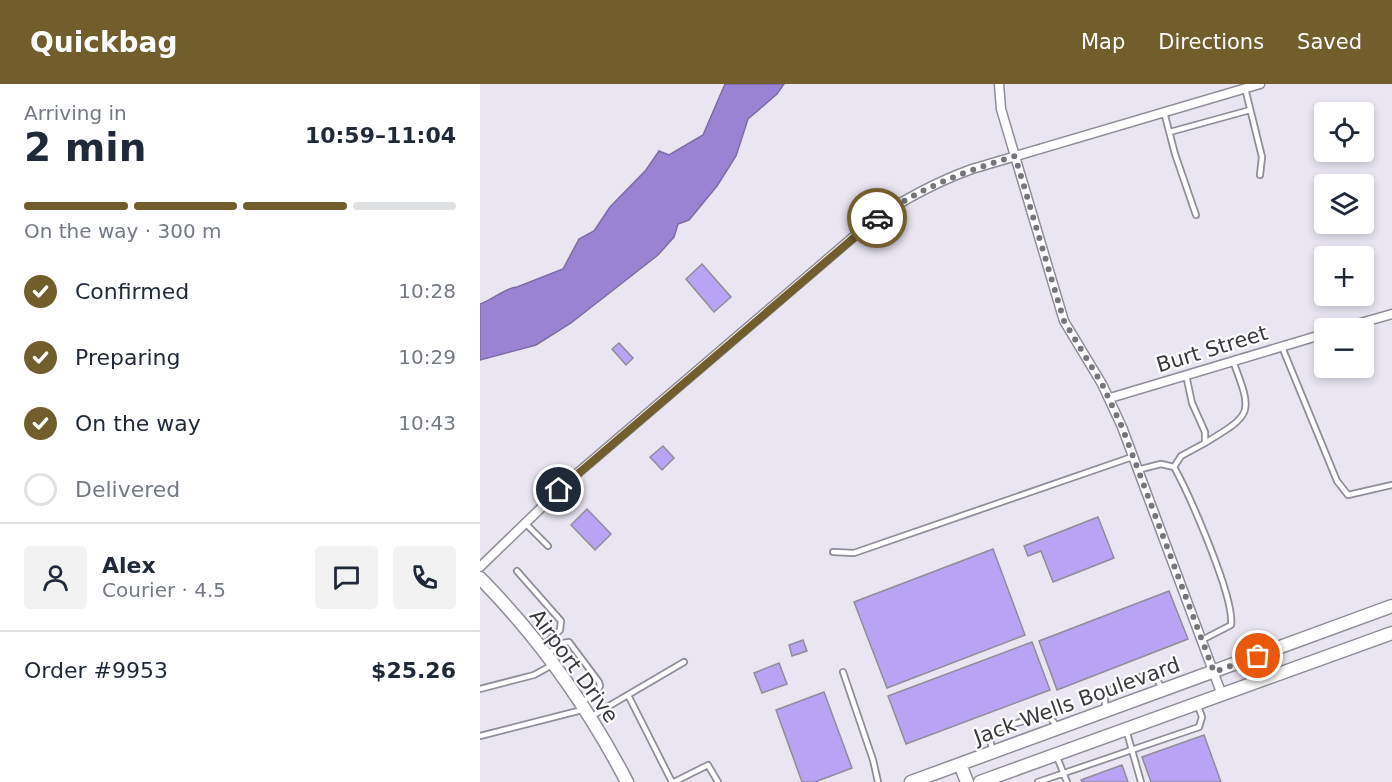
<!DOCTYPE html>
<meta charset="utf-8">
<style>
:root{--surface:#fff;--page:#f2f2f3;--text:#1f2937;--muted:#747a83;--line:#e0e1e3;--accent:#725d2c}
body{margin:0;font-family:"DejaVu Sans",sans-serif;background:var(--page);color:var(--text);height:100vh;display:flex;flex-direction:column;font-size:22px;white-space:nowrap}
*{box-sizing:border-box;margin:0}
p{font-size:20px;color:var(--muted)}
.icon{flex:none;width:33px;height:33px;fill:none;stroke:currentColor;stroke-width:2;stroke-linecap:round;stroke-linejoin:round}
.map{position:relative;flex:1;overflow:hidden}
.panel{display:flex;flex-direction:column;background:var(--surface);width:480px}
.panel>*{flex:none}
.buttons{position:absolute;left:834px;top:18px;display:grid;gap:12px}
.buttons a{display:grid;place-items:center;width:60px;height:60px;border-radius:6px;background:var(--surface);box-shadow:0 3px 9px #0003;font-size:30px}
.pin{position:absolute;display:grid;place-items:center;width:51px;height:51px;color:#fff;margin:-26px;border:3px solid #fff;border-radius:50%;box-shadow:0 2px 6px #0007}
.courier{position:absolute;display:grid;place-items:center;width:60px;height:60px;margin:-30px;border:4px solid #725d2c;border-radius:50%;background:#fff;color:#222;box-shadow:0 2px 8px #0007}
.head em{font-style:normal;font-weight:800}
.head div{display:flex;flex-direction:column-reverse}
.head{display:flex;align-items:center;justify-content:space-between;height:102px;padding:0 24px}
h1{font-size:39px;font-weight:800;line-height:45px}
.bar{display:grid;grid-template-columns:repeat(4,1fr);gap:9px 6px;align-content:center;height:72px;padding:0 24px}
.bar i{height:8px;border-radius:4px;background:var(--line)}
.bar .on{background:var(--accent)}
.bar p{grid-column:span 4}
.line{display:flex;align-items:center;gap:15px;padding:0 24px;border-top:2px solid var(--line)}
.line div{flex:1}
.round{display:grid;place-items:center;flex:none;width:63px;height:63px;border-radius:6px;background:var(--page)}
ol{padding:0 24px;list-style:none}
li{display:flex;align-items:center;gap:18px;height:66px}
li p{margin-inline-start:auto}
li .icon{padding:6px;border-radius:50%;background:var(--accent);color:#fff;stroke-width:4}
li:last-child{color:var(--muted)}
li i{width:33px;height:33px;border:3px solid var(--line);border-radius:50%}
header{display:flex;align-items:center;gap:36px;box-sizing:border-box;height:84px;padding:0 30px;background:var(--accent);color:#fff}
header strong{font-size:28px}
nav{display:flex;gap:33px;margin-inline-start:auto;font-size:21px}
main{display:flex;flex:1;min-height:0}
.map>svg:first-child{display:block}
.water{fill:#9983d2;stroke:#7c6ca5;stroke-width:1.5}
.building{fill:#b9a3f4;stroke:#8f8d97;stroke-width:1.5}
.lines{fill:none;stroke-linecap:round;stroke-linejoin:round}
.lane-casing{stroke:#8f8d97;stroke-width:8}
.street-casing{stroke:#8f8d97;stroke-width:11}
.secondary-casing{stroke:#8f8d97;stroke-width:15}
.lane{stroke:#fff;stroke-width:4.5}
.street{stroke:#fff;stroke-width:8}
.secondary{stroke:#fff;stroke-width:12}
.done{stroke:#77757c;stroke-width:6;stroke-dasharray:0 10.8}
.route{stroke:#725d2c;stroke-width:8}
.labels{text-anchor:middle;stroke-width:4.5;stroke-linejoin:round;paint-order:stroke}
.street-label{font-size:21px;fill:#39383c;stroke:#fff}
</style>
<header>
<strong>Quickbag</strong>
<nav><a>Map</a><a>Directions</a><a>Saved</a></nav>
</header>
<main>
<section class="panel">
<div class="head"><div><h1>2 min</h1><p>Arriving in</p></div><em>10:59–11:04</em></div>
<div class="bar"><i class="on"></i><i class="on"></i><i class="on"></i><i></i><p>On the way · 300 m</p></div>
<ol>
<li><svg class="icon" aria-label="check" viewBox="0 0 24 24"><path d="M5 12l5 5 9-10"/></svg>Confirmed<p>10:28</p></li>
<li><svg class="icon" aria-label="check" viewBox="0 0 24 24"><path d="M5 12l5 5 9-10"/></svg>Preparing<p>10:29</p></li>
<li><svg class="icon" aria-label="check" viewBox="0 0 24 24"><path d="M5 12l5 5 9-10"/></svg>On the way<p>10:43</p></li>
<li><i></i>Delivered</li>
</ol>
<div class="line" style="height:108px"><a class="round"><svg class="icon" aria-label="person" viewBox="0 0 24 24"><circle cx="12" cy="8" r="4"/><path d="M4 21q1-7 8-7t8 7"/></svg></a><div><b>Alex</b><p>Courier · 4.5</p></div><a class="round"><svg class="icon" aria-label="chat" viewBox="0 0 24 24"><path d="M4 5h16v11H9l-5 4z"/></svg></a><a class="round"><svg class="icon" aria-label="phone" viewBox="0 0 24 24"><path d="M5 4h4l2 5-3 2q2 4 5 5l2-3 5 2v4C11 20 4 13 5 4z"/></svg></a></div>
<div class="line" style="height:78px"><div>Order #9953</div><b>$25.26</b></div>
</section>
<div class="map">
<svg width="912" height="698" viewBox="0 0 912 698">
<rect width="100%" height="100%" fill="#e9e6f2"/>
<path class="water" d="M245,0H304L297,10L268,35L256,72L237,102L209,136L198,140L194,153L178,171L91,239L56,261L0,276V220C13,216 24,204 37,203L83,185L99,155L114,147L130,123L166,86L179,67L189,71L223,51Z"/>
<path class="building" d="M222,180L251,213L234,228L206,195Z
M139,259L153,274L146,281L132,265Z
M183,362L194,374L182,386L170,373Z
M107,425L131,450L115,466L91,441Z
M618,433L634,474L573,498L561,467L548,472L544,462Z
M513,465L545,551L407,604L374,518Z
M689,507L708,555L577,606L559,557Z
M323,556L327,567L312,572L309,561Z
M552,558L570,606L426,660L408,612Z
M299,579L307,600L282,609L274,589Z
M344,608L372,684L335,698H322L296,626Z
M724,651L741,698H671L662,673Z
M642,681L648,698H602L601,696Z"/>
<g class="lines">
<g class="lane-casing">
<path id="lane" d="M765,4L782,73L780,91
M684,28L695,70L716,131
M690,48L770,26
M802,263L857,397L868,411L912,401
M725,359C773,330 773,330 753,277
M694,383L701,372L725,359V348L712,319L706,291
M657,386L681,380L694,383C709,410 755,514 751,541L722,556
M45,439L68,462
M353,468L374,469L652,373
M37,487L81,537L80,546L63,562
M69,569L83,559L89,558L119,598L120,602L117,608L102,618
M363,588L393,676L398,698
M0,605L54,591L74,580
M148,611L192,698
M625,625V611C634,601 664,587 676,595C679,598 680,601 682,604
M112,632L204,578
M646,645L661,698
M0,652L102,626
M512,667L510,653L517,645L567,630L577,642
M577,673L587,698
M194,698L228,681L238,698
M558,698L719,643L722,633L718,622"/>
</g>
<g class="street-casing">
<path id="street" d="M519,0L521,25L584,237L622,300L642,343L742,611
M863,244L912,230
M630,314L844,250
M0,483L93,393L392,137C423,116 456,98 492,85L780,0"/>
</g>
<g class="secondary-casing">
<path id="secondary" d="M0,494C59,554 108,623 147,698
M480,680L487,698
M431,698L912,522
M500,698L912,549"/>
</g>
<use href="#lane" class="lane"/>
<use href="#street" class="street"/>
<use href="#secondary" class="secondary"/>
</g>
<g class="lines">
<path class="done" d="M397,134C442,103 483,88 535,72L584,237L622,300L642,343L734,588L778,572"/>
<path class="route" d="M79,406L397,134"/>
</g>
<g class="labels">
<g class="street-label">
<text transform="translate(732 265) rotate(-17)" y="7">Burt Street</text>
<text transform="translate(94 582) rotate(54)" y="7">Airport Drive</text>
<text transform="translate(597 617) rotate(-20)" y="7">Jack Wells Boulevard</text>
</g>
</g>
</svg>
<div class="buttons">
<a><svg class="icon" aria-label="locate" viewBox="0 0 24 24"><circle cx="12" cy="12" r="6"/><path d="M12 2v4M12 18v4M2 12h4M18 12h4"/></svg></a>
<a><svg class="icon" aria-label="layers" viewBox="0 0 24 24"><path d="M12 4l9 5-9 5-9-5zM3 14l9 5 9-5"/></svg></a>
<a>+</a>
<a>−</a>
</div>
<div class="pin" style="left:778px;top:572px;background:#ea580c"><svg class="icon" aria-label="bag" viewBox="0 0 24 24"><path d="M5 8h14l-1 12H6zM9 8a3 3 0 0 1 6 0"/></svg></div>
<div class="pin" style="left:79px;top:406px;background:#1f2937"><svg class="icon" aria-label="home" viewBox="0 0 24 24"><path d="M3 11l9-7 9 7M6 9v11h12V9"/></svg></div>
<div class="courier" style="left:397px;top:134px"><svg class="icon" aria-label="car" viewBox="0 0 24 24"><path d="M5 17H2v-5l4-1 3-4h7l3 4 3 1v5h-3M9 17h6M6 11h13"/><circle cx="7" cy="17" r="2"/><circle cx="17" cy="17" r="2"/></svg></div>
</div>
</main>
